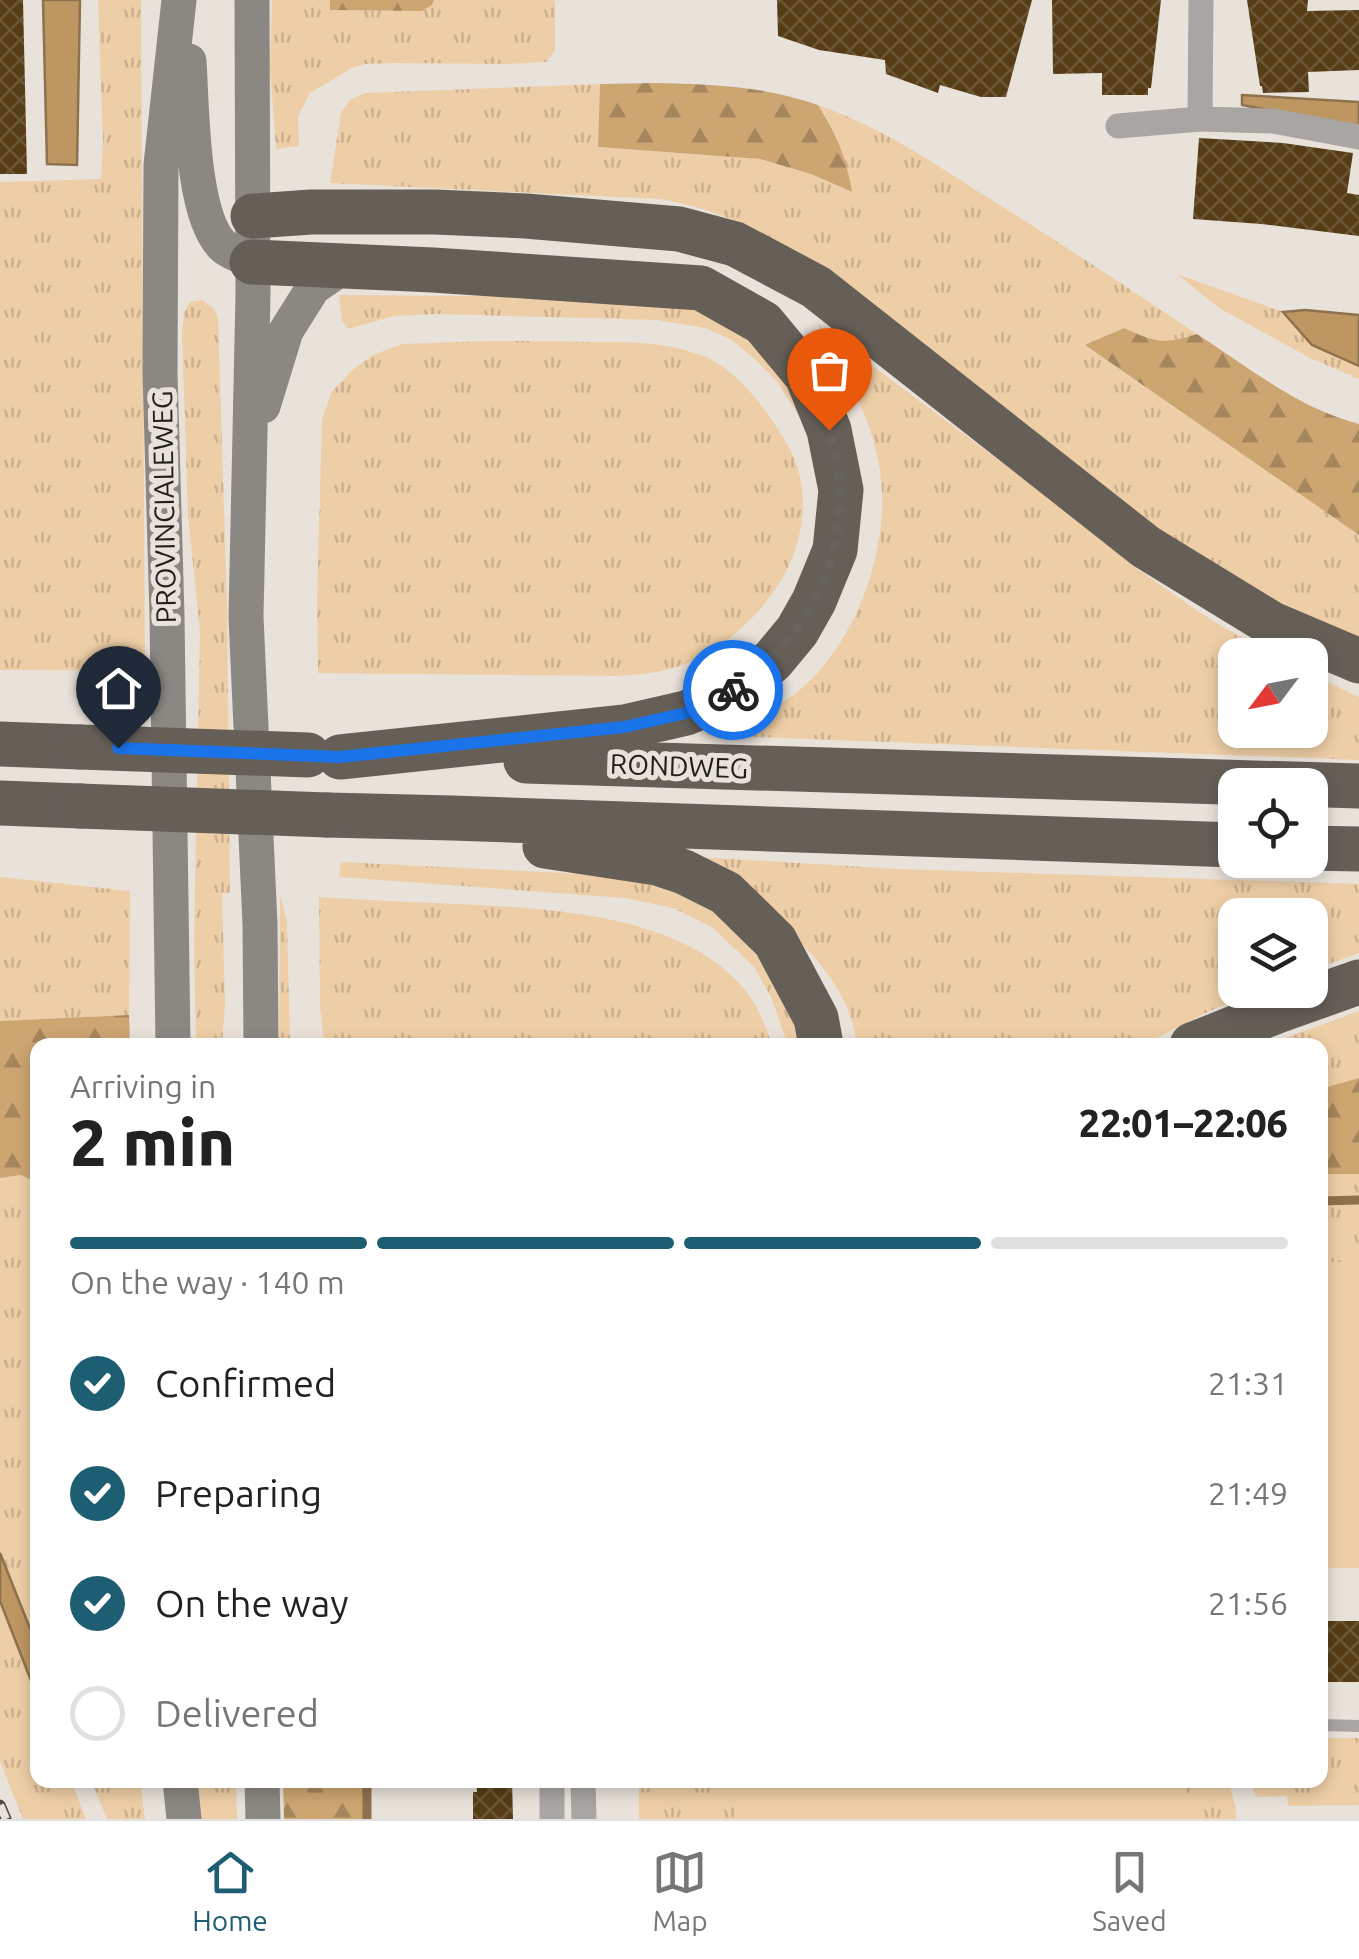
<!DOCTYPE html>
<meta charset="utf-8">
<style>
:root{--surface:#fff;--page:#f2f2f2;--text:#222;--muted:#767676;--line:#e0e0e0;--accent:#1d5e73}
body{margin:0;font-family:Ubuntu,sans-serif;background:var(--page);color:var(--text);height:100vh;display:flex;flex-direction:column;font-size:38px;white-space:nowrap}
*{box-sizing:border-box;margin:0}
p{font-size:32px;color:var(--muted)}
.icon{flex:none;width:55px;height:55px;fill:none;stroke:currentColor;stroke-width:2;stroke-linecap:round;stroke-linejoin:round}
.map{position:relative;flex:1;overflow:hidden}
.panel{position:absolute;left:30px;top:1038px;width:1298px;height:750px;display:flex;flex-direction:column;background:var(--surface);border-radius:20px;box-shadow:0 5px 15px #0003}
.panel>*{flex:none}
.needle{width:65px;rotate:238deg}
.controls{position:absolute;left:1218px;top:638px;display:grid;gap:20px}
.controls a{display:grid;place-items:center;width:110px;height:110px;border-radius:20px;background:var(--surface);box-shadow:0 5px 15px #0003;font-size:50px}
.pin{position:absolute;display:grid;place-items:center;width:85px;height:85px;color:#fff;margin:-102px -42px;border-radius:50% 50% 50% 0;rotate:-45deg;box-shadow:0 0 10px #0007}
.pin .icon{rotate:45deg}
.courier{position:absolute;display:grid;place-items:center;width:100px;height:100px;margin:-50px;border:8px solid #1a73e8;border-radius:50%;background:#fff;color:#222;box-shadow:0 2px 12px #0007}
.headline em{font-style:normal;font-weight:800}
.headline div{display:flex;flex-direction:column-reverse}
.headline{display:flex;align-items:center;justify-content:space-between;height:170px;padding:0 40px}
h1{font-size:65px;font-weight:800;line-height:75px}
.bar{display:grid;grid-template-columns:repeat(4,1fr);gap:15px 10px;align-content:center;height:120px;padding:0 40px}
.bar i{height:12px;border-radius:8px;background:var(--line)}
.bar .active{background:var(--accent)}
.bar p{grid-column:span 4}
ol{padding:0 40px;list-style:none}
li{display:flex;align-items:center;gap:30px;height:110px}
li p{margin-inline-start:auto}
li .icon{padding:10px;border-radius:50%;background:var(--accent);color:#fff;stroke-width:4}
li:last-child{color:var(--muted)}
li i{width:55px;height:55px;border:5px solid var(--line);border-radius:50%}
.dock{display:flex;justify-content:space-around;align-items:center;height:140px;border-top:2px solid var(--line);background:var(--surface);font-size:28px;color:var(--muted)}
.dock a{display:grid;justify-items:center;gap:5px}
.dock .active{color:var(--accent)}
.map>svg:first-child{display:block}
.grass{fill:url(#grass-tufts)}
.forest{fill:url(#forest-firs)}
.pitch{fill:#eecea6}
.water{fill:#bd9662;stroke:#8e724d;stroke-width:2.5}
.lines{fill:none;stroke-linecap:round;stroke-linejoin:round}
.stream{stroke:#8e724d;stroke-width:9}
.building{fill:url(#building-cross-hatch)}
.lane{stroke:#a8a5a2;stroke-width:12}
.street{stroke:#a8a5a2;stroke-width:25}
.secondary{stroke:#8b8782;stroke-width:35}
.highway{stroke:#655f58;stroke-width:45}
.rail-casing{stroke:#4d4a46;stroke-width:11}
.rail{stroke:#e9e2da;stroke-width:8;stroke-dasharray:22;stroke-linecap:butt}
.highway-bridge{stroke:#655f58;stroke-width:45}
.done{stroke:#67635e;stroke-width:10;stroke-dasharray:0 18}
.route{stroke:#1a73e8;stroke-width:12}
.labels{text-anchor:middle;stroke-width:10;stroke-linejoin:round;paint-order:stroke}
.street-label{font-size:28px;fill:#211f1c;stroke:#e9e2da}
</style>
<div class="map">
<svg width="1359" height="1819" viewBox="0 0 1359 1819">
<defs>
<pattern id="grass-tufts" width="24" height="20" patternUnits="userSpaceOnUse" patternTransform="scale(2.5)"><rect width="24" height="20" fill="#eecea6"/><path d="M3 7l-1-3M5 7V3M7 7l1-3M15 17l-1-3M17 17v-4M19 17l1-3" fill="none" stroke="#ccb08e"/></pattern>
<pattern id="forest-firs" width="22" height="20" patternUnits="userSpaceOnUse" patternTransform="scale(2.5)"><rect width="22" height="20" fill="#cda571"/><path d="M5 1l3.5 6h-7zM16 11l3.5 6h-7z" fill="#a6865c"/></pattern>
<pattern id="building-cross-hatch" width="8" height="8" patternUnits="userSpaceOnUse" patternTransform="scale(2.5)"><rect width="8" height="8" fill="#563c14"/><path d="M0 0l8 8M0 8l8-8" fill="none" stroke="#6a5635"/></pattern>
</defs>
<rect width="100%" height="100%" fill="#e9e2da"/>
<path class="grass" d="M98,0H141L145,671L0,670V182L101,179L103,142Z
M272,0H330L331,10L422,11L432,5L434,0H555V50L546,62L509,64L394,63L365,64L352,68L310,93L298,116L299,146L276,149L270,68Z
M600,84L598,147L760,159L811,174L851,192L827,118L818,105C877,125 927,159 979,192C1053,238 1125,286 1197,334C1163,345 1155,342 1123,328L1086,346L1359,535V650L1248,598L759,233C725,215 698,206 660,199L330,183L341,113L350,100L365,93Z
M1177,274L1283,312L1312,345L1359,366V379L1310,358L1219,308Z
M339,295L619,297L683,302L773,349L819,446L777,382L756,360L730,339L705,328L658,320L437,314L394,316L348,329L342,320Z
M202,300L212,307L218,317L227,605L230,893H222L225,1003L222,1045H196L194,942L200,631L188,515L182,334L184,313L190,302Z
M818,325L1044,494L1136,568L1208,618L1272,655H1235V730H1310V674L1359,697V760L704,735C730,726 757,718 782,703C853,659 894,546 879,465C870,414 844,370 818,325Z
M488,341C521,341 554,341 587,342C628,342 669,341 708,358C734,370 758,399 773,422C783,436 793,452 798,469C821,551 759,633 685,664C664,673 641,674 618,676L318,673L317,600L322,420L331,393L350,372L373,355L402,344Z
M682,856L899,869L1359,884V953L1310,971V915H1235V990H1260L1210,1011L1143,1045H857C844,952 751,905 682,856Z
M341,862L584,874L658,885L706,903L753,937L807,1045H788L771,997L754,967L713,928L673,908L625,898L339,877Z
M0,877L130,891L129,1015L0,1021Z
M280,895L287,922L290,1045H279Z
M319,897C366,900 412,902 458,904C549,909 682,913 745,990C758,1006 766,1026 772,1045H324L320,1005Z
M1359,1011V1078L1320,1089V1045H1266Z
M1320,1174H1359V1262H1320Z
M21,1175L37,1183V1646L0,1553V1178Z
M0,1601L37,1696L38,1780H71L86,1819H23L0,1761Z
M1320,1738H1359V1805L1288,1806L1287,1796L1256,1797L1249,1780H1320Z
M91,1780H140L145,1819H107Z
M196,1780H236L237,1819H199Z
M639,1780H1228L1236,1807V1819H639Z"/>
<path class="forest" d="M330,0H434L432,5L422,11L330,10Z
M655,83C710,84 765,86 818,105C836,133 847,159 852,192L811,174L760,159L598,147L600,84Z
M1124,328C1155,342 1163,345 1197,334C1248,367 1299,409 1359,424V535L1085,345Z
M129,1015L130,1045H38L37,1183L21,1175L0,1178V1021Z
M1359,1078V1174H1320V1089Z
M283,1780H365V1819H284Z"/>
<path class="pitch" d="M1320,1262H1359V1568H1320Z
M734,1780H1186V1819H734Z"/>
<path class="water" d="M43,0H80L77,165L47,164Z
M1242,95L1359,102V128L1242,105Z
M1305,310L1359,315V366L1312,345L1283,312Z
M0,1553L37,1646V1696L0,1601Z"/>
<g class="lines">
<path class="stream" d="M1320,1201L1359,1200
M367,1780V1819"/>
</g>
<path class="building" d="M0,0H23L27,174H0Z
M777,0H1032L1006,97H981L940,85L938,93L886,74L885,60L819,50L778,36Z
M1052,0H1161L1151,88H1148V95H1102V73L1053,74Z
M1247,0H1308L1307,11L1359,10V70L1308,72L1309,92L1263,93L1262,86H1260Z
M1199,138L1283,143L1353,153L1347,193L1359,195V236L1261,224L1193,219Z
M1320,1621H1359V1682H1320Z
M476,1780H512L513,1819H473V1792H477Z"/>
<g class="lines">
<path class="lane" d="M1320,1725L1359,1726"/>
<path class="street" d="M1200,119L1201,0
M1118,126L1200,119L1273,121L1359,137
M583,1780L584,1819
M552,1819V1780"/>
<path class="secondary" d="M252,0L253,294L246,617L260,924L261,1045
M189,61C192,105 191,218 224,247C231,253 244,257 252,262
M263,406L286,331L313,288L343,267
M173,1045L167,616L160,373L161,165L179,0
M180,1780L184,1819
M262,1780L263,1819"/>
<path class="highway" d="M253,216L311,212H435L526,216L679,229L735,244L816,287L1146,547L1272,624L1359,661
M252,262L433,270L701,288L763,323L807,376L829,430L841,490L835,550L814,601L797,631L773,660L751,678L724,697L686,713L625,727L340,757
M0,744L80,747
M526,761L1359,786
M0,803L80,806
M327,815L452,818L1235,845
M545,846L657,863L684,872L726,893L775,941L816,1018L821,1045
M1310,848L1359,849
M1192,1045L1277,1011L1359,982"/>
<g class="rail-casing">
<path id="rail" d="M0,1805L6,1819"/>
</g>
<use href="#rail" class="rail"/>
<path class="highway-bridge" d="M80,747L308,755
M80,806L327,815"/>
</g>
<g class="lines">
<path class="done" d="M733,690C800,645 841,574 840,492C840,472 833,450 829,430"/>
<path class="route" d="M118,748L340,757L624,727L686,713L733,690"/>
</g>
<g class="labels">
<g class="street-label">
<text transform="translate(164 507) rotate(-91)" y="10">PROVINCIALEWEG</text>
<text transform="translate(679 766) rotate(2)" y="10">RONDWEG</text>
</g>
</g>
</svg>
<div class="controls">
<a><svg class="needle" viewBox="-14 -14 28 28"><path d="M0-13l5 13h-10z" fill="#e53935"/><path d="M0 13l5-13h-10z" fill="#767676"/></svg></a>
<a><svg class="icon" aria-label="locate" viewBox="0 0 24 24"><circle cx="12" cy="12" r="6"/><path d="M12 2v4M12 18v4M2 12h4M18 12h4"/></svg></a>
<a><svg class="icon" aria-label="layers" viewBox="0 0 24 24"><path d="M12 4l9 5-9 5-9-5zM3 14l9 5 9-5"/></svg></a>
</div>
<div class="pin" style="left:829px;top:430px;background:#ea580c"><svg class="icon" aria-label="bag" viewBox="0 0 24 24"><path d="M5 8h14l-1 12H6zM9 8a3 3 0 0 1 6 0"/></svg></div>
<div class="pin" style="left:118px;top:748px;background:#1f2937"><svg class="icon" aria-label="home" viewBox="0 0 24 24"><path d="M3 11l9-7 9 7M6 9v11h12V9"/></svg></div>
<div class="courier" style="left:733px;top:690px"><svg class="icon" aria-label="bike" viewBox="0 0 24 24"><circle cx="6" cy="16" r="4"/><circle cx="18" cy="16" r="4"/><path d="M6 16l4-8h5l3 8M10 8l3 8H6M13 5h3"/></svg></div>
<section class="panel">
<div class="headline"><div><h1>2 min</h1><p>Arriving in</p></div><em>22:01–22:06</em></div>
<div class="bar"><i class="active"></i><i class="active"></i><i class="active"></i><i></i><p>On the way · 140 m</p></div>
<ol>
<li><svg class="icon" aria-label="check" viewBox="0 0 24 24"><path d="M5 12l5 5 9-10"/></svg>Confirmed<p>21:31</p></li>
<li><svg class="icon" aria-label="check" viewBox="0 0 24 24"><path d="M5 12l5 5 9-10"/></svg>Preparing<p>21:49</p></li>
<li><svg class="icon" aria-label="check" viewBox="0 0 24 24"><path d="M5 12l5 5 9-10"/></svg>On the way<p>21:56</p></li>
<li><i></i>Delivered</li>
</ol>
</section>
</div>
<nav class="dock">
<a class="active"><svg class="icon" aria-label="home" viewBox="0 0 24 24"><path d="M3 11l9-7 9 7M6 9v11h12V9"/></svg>Home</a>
<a><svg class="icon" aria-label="map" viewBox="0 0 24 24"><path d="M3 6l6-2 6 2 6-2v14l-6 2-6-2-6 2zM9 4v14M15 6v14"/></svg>Map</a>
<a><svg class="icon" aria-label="saved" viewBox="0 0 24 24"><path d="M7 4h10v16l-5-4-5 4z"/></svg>Saved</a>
</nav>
